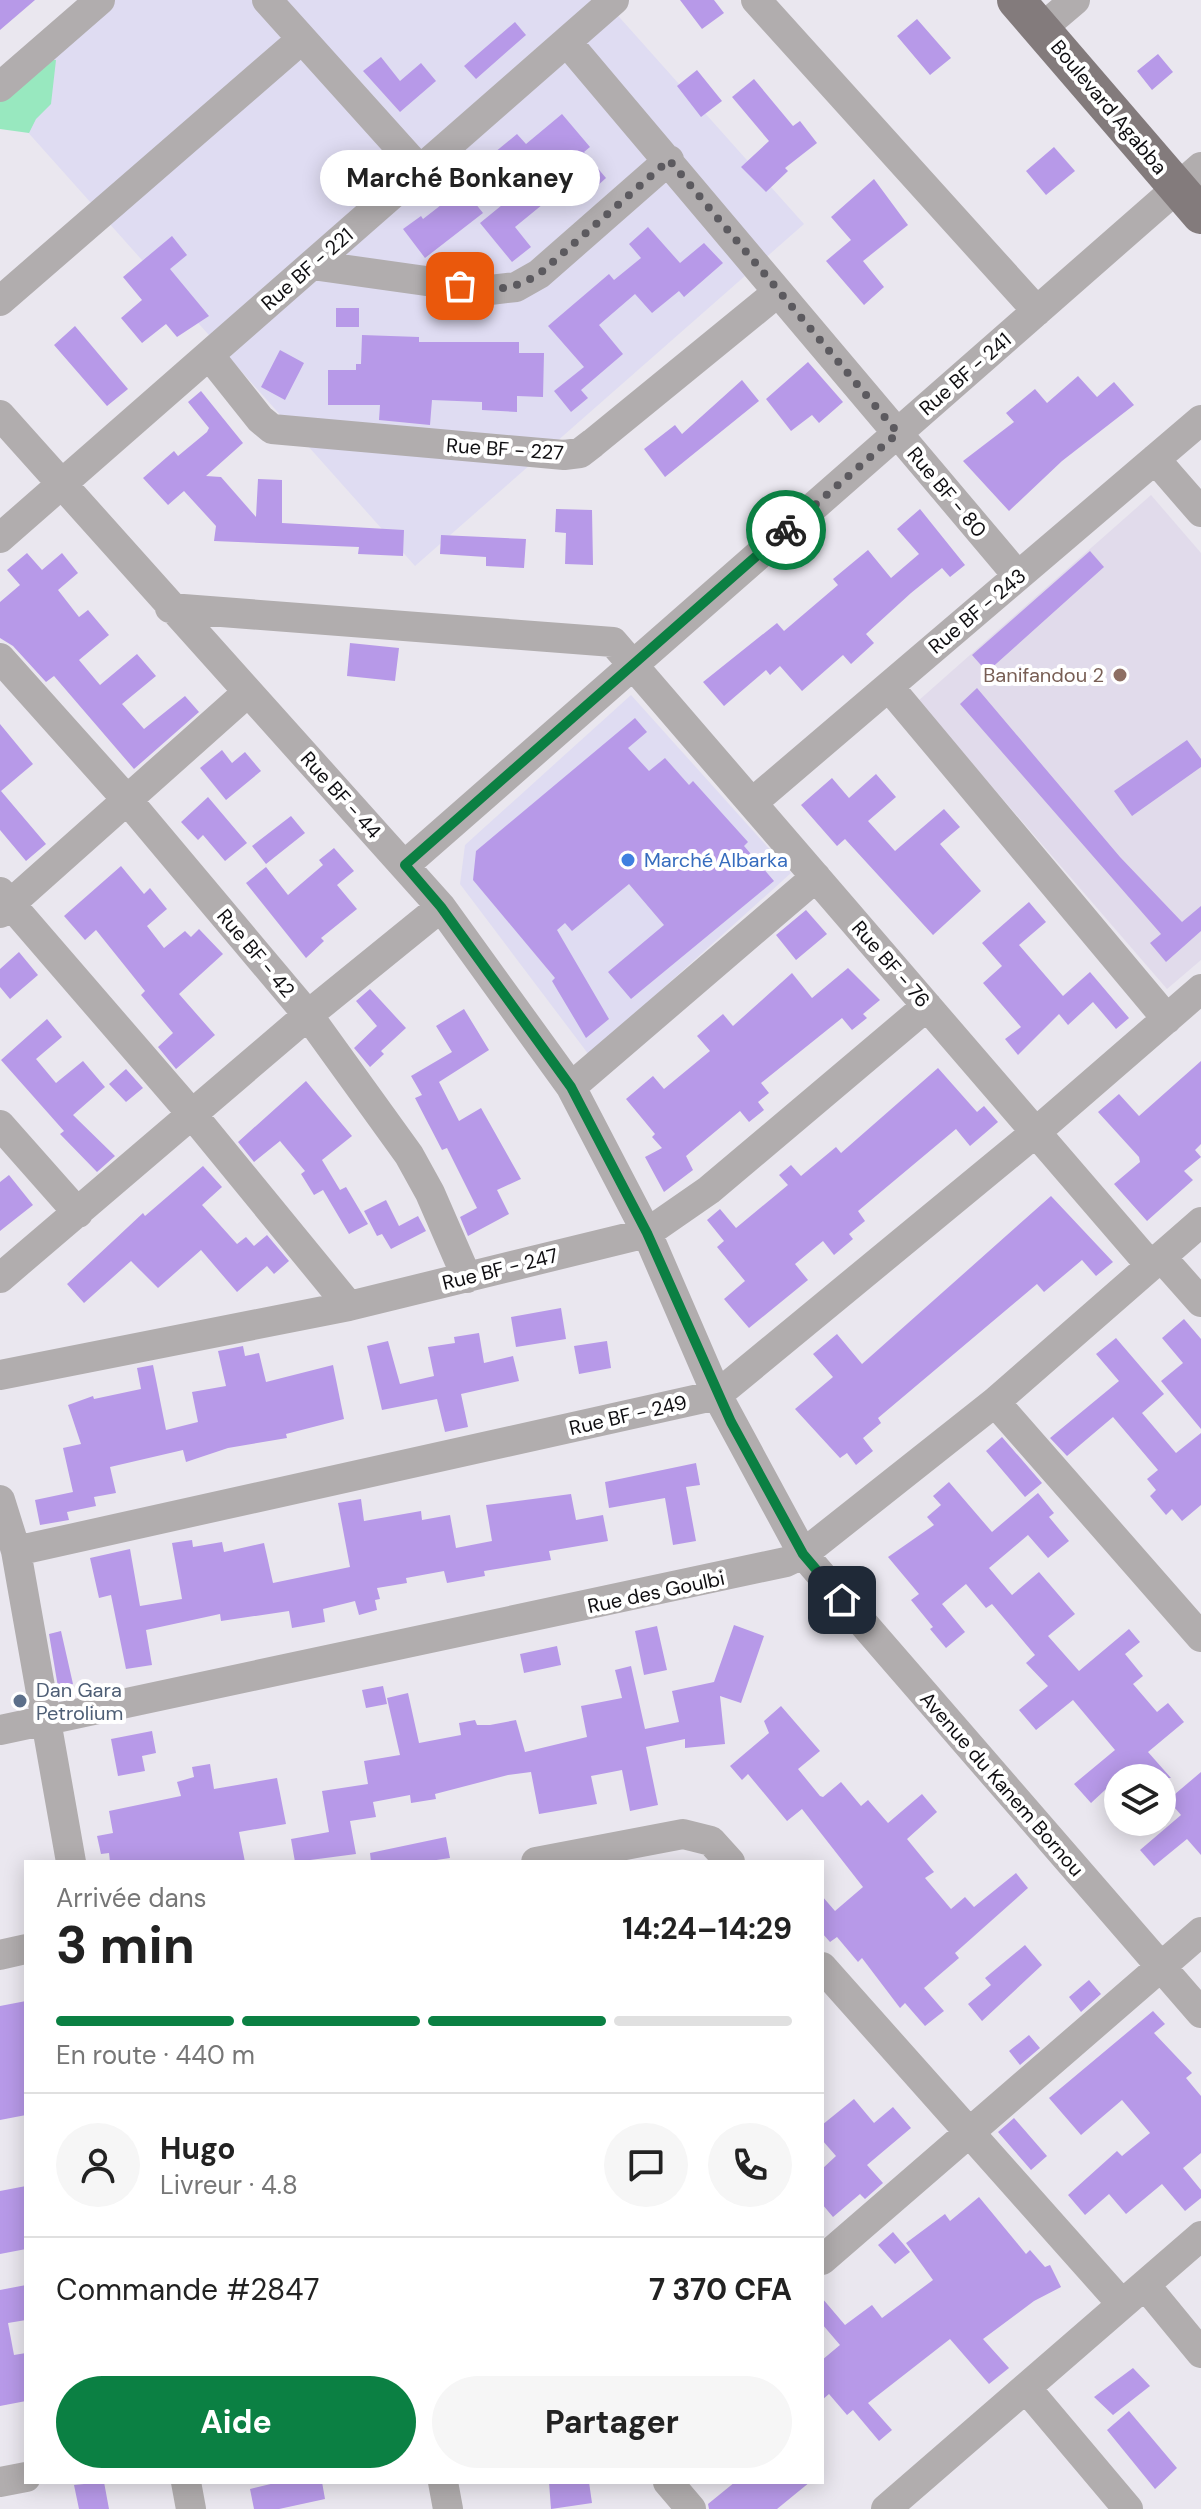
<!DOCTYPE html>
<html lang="fr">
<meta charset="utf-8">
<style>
:root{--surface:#fff;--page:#f6f6f6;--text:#222;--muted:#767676;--line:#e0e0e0;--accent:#0b8043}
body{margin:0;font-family:"DM Sans",sans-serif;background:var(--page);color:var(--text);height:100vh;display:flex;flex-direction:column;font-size:30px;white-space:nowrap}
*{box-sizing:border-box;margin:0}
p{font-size:26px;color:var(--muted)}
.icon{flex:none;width:44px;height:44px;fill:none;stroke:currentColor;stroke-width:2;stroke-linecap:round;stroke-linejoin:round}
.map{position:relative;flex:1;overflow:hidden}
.panel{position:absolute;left:24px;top:1860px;width:800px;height:624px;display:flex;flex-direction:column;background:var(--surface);border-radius:0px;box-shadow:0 4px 20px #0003}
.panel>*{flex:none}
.tools{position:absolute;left:1104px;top:1764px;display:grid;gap:16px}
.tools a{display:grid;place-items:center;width:72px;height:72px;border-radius:50%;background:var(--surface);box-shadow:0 4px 20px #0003;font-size:40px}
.pin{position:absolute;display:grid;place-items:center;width:68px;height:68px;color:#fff;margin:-34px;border-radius:16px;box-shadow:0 4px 12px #0006}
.courier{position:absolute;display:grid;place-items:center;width:80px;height:80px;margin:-40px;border:6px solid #0b8043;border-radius:50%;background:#fff;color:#222;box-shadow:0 2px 10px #0007}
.bubble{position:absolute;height:56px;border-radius:28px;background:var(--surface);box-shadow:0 4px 20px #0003;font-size:26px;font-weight:700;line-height:56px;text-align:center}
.summary em{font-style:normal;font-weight:700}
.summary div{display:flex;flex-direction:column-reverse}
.summary{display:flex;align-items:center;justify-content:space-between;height:136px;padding:0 32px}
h1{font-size:52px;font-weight:700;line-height:60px}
.bar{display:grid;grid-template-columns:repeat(4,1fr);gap:12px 8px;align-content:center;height:96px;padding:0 32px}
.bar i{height:10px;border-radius:6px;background:var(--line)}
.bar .on{background:var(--accent)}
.bar p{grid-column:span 4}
.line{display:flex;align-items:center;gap:20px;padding:0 32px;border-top:2px solid var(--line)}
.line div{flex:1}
.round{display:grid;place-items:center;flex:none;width:84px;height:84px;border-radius:42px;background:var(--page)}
.action{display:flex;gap:16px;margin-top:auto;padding:16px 32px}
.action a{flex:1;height:92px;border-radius:48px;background:var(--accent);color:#fff;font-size:32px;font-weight:700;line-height:92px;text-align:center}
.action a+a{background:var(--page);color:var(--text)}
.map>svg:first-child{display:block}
.commercial{fill:#dfdcf2}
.built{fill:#e1dbeb}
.green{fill:#98e8bf}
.building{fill:#b799e8}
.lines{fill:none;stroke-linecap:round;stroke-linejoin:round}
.minor{stroke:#b1adae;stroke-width:30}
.major{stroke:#837b7c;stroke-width:38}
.done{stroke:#5c5a5f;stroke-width:8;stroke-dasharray:0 14.4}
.route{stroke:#0b8043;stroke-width:10}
.education-dot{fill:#8d6e63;stroke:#fff;stroke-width:3}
.shop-dot{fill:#3f7fe0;stroke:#fff;stroke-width:3}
.service-dot{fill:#5c6f8a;stroke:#fff;stroke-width:3}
.labels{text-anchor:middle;stroke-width:8;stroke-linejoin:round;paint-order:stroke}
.street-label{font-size:20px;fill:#0f0e11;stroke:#fff}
.education-label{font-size:20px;fill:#785e54;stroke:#fff;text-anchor:end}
.shop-label{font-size:20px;fill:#366cbe;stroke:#fff;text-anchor:start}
.service-label{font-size:20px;fill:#4e5e75;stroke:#fff;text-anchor:start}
</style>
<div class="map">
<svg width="1201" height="2509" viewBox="0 0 1201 2509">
<rect width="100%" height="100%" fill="#eae7ef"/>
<path class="commercial" d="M91,0H604L804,224L415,566L0,101Z
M631,695L791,873L589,1055L460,884L465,845Z"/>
<path class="built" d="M1151,495L1201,553V960L1167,989L918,701Z"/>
<path class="green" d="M32,59L56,60L51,104L36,119L29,133L0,129V73Z"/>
<path class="building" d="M0,0H35L0,30Z
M680,0H714L724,13L702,29Z
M917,19L951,58L930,75L897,36Z
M515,22L526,35L476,79L464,66Z
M1158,54L1173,72L1152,90L1137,71Z
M381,57L400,81L421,63L436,81L400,112L363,71Z
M697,70L722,101L701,117L677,86Z
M754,79L793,126L800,121L817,143L785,168L788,171L766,192L741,167L769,141L732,97Z
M562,114L590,147L584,152L606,178L584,198L570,182L515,227L531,247L512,262L480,223L518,192L489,157L517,134L526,144Z
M1054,147L1075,171L1046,195L1026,171Z
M874,179L908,225L863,261L884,287L864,305L826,261L851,240L831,217Z
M463,188L483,213L425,258L403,229L421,216L423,219Z
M648,227L680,263L704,243L723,263L684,297L679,291L652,313L635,294L599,325L623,354L581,390L588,398L571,412L554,391L584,367L548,326L609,274L614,280L641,258L629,244Z
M172,236L187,255L170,269L209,316L177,337L166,324L142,343L121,318L142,300L123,277Z
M336,308H359V327H336Z
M75,326L128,389L107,406L54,345Z
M362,335L419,337V342H519V353H544L543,397L517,396V412L482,410V402L432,400L430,425L379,420L380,405H328V370H356V364H361Z
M280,350L304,363L285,400L261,387Z
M808,362L843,402L819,423L812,415L791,431L766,399Z
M1078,376L1097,397L1114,382L1134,405L1062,461L1009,511L963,461L1014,422L1006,413L1035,389L1047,403Z
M742,380L759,401L665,477L644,449L675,425L682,434Z
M201,391L243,443L206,476L221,477L256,517L258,479L282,480V523L404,530L403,556L358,554L359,547L214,541L216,526L184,491L168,505L143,478L174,451L178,456L207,432L209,428L188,402Z
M556,509L592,510L593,565L565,564L566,533L555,532Z
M920,509L965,565L950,577L942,568L911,593L866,634L874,643L851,664L843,655L802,691L780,666L770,675L766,670L724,706L703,682L777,623L784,631L838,585L833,579L868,550L891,578L919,554L897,529Z
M441,535L526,539L524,568L486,566V557L440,554Z
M1090,551L1104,567L987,672L972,655Z
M27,553L42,570L62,553L78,573L58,590L79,617L88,610L109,635L79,660L100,685L137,654L156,676L122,704L144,729L185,696L199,712L134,769L54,676L46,682L13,646L0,638V602L20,585L7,570Z
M350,643L399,648L395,681L347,676Z
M977,688L1120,857L1182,922L1201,906V931L1166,962L1150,943L1161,934L960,704Z
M635,718L647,732L628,748L649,771L665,758L689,785L693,781L748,842L744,846L774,881L631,999L608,972L664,925L629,884L572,931L565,923L557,930L609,1019L586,1038L552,981L555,978L473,880L476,851Z
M0,724L33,764L1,791L46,844L26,861L0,830Z
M1187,740L1201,759V767L1132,816L1114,791Z
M222,750L232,763L245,752L261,771L226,800L200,768Z
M876,774L896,797L868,821L895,851L944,809L960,827L940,844L981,891L933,935L845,839L837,846L801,805L832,778L849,798Z
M208,797L247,843L225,861L203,835L198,840L181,822Z
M291,816L305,833L266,864L252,846Z
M334,848L354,871L337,885L357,909L321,938L324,941L306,958L246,883L266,867L288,895L323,865L319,860Z
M121,866L144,894L150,888L167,909L147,926L164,948L185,931L191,937L199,929L223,954L179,994L215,1035L176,1069L158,1047L173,1033L141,995L145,991L96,930L85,940L64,916Z
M1029,902L1046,922L1019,945L1063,996L1090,972L1129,1018L1116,1029L1093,1002L1068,1025L1059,1014L1018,1055L1005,1039L1021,1027L983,983L1002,966L982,943Z
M806,910L827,934L796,960L776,935Z
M19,952L38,975L10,999L0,987V969Z
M848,968L880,1000L863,1014L867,1018L852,1030L842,1018L761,1083L769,1093L758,1102L764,1110L749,1122L740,1111L686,1156L693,1170L664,1192L645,1157L662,1148L652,1137L655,1134L626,1099L653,1076L664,1089L710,1051L697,1036L723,1014L733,1026L792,973L812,998Z
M370,989L406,1028L381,1051L384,1054L370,1067L354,1048L377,1026L356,1001Z
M464,1009L489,1050L439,1082L459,1121L481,1108L521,1179L497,1190L509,1214L468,1236L460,1217L477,1208L447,1148L442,1150L415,1098L422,1095L411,1076L452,1052L436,1026Z
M47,1019L62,1037L36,1059L56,1083L83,1061L105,1087L73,1115L115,1156L97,1172L60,1134L64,1131L1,1060Z
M1201,1061V1144L1195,1150L1201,1157L1184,1171L1193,1180L1147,1221L1114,1184L1140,1162L1139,1157L1098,1112L1119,1094L1139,1116Z
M938,1068L977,1112L984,1106L998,1122L970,1146L956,1129L858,1211L865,1221L849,1234L853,1239L834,1255L823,1241L795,1264L808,1280L749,1328L724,1299L745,1281L717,1247L724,1241L707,1220L720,1209L736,1228L788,1185L779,1175L791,1165L801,1176L836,1147L841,1153Z
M126,1069L143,1088L126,1102L109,1084Z
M306,1081L352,1136L322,1160L340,1190L346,1187L368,1224L349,1234L323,1190L314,1195L301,1174L305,1171L280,1141L254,1162L238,1142Z
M203,1166L222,1187L202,1205L237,1244L246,1237L254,1246L267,1235L289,1261L274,1274L267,1266L237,1292L201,1250L158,1288L131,1261L84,1303L67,1284L143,1213L145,1216Z
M9,1175L33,1205L0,1231V1182Z
M1051,1196L1113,1262L1096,1276L1082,1260L1044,1292L1037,1284L878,1418L881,1423L863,1438L873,1451L856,1465L847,1453L840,1458L795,1409L833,1377L813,1354L837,1334L862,1364Z
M386,1200L399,1226L418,1216L426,1231L391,1249L382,1234L377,1236L364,1211Z
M561,1308L566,1339L516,1347L511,1317Z
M1184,1319L1201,1339V1429L1161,1381L1183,1363L1162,1338Z
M479,1333L484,1363L513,1356L519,1381L461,1394L468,1427L445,1432L437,1399L382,1410L367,1346L388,1341L400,1384L434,1376L428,1347L455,1343L454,1337Z
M1116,1338L1164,1394L1142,1413L1176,1453L1201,1433V1505L1182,1521L1172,1509L1166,1515L1150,1496L1156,1490L1147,1479L1158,1470L1113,1417L1067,1456L1050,1438L1119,1381L1096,1354Z
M607,1341L611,1368L579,1374L574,1346Z
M243,1346L245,1356L259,1353L266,1382L333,1365L344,1419L286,1434L287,1438L228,1448L186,1462L183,1450L110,1467L116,1493L94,1497L96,1506L67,1512L69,1520L40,1525L35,1500L73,1492L63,1448L81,1444L68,1405L93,1396L94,1399L141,1389L137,1368L153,1365L166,1430L198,1422L192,1392L226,1386L218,1351Z
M1002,1437L1042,1483L1025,1497L986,1451Z
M696,1463L700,1485L686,1487L696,1541L673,1545L665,1498L609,1508L605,1482Z
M949,1482L992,1532L1038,1493L1054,1513L1049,1517L1069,1541L1048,1558L1028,1535L989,1568L1012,1595L1039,1572L1075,1614L1048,1636L1079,1671L1129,1629L1140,1642L1125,1654L1143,1676L1133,1684L1157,1712L1168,1703L1184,1722L1148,1752L1171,1778H1118L1091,1803L1074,1784L1115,1750L1073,1700L1036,1730L1019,1710L1048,1686L1026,1663L1035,1655L992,1604L986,1608L966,1584L942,1604L965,1632L946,1648L930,1629L933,1627L911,1600L919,1594L888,1557L934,1525L927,1517L941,1505L933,1496Z
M571,1494L576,1520L603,1515L608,1541L549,1551L551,1560L484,1571L485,1576L447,1583L444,1571L406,1578L407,1583L377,1588L380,1599L375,1600L377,1610L359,1615L355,1601L323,1609L325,1622L292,1628L289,1611L221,1621L220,1614L146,1630L152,1665L126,1669L111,1595L99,1598L90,1558L130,1549L140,1606L182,1599L172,1543L192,1540L193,1547L222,1542L224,1552L264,1543L273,1583L350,1567L338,1503L361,1499L364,1521L421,1511L422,1520L450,1515L456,1548L492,1541L486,1505Z
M734,1625L764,1636L741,1703L720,1696L725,1744L685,1748V1739L646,1747L658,1805L630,1811L622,1770L591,1776L597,1804L539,1814L531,1772L508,1775L435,1794L436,1799L411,1803L410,1795L373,1802L376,1817L350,1821L356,1854L295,1862L291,1839L329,1832L322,1791L368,1784L364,1761L400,1755L387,1698L408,1693L419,1743L461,1735L459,1723L475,1720L477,1725H490L516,1720L525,1752L587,1737L581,1706L622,1698L615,1670L631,1666L645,1729L679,1722L672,1691L714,1682Z
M657,1626L667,1670L644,1675L635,1631Z
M61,1631L73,1684L58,1687L49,1634Z
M557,1646L561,1665L524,1673L520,1654Z
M383,1686L387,1704L366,1708L362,1690Z
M781,1706L820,1751L798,1769L820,1796L823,1797L841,1782L861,1806L868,1800L888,1823L922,1794L937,1812L907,1839L934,1872L925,1878L951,1909L965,1897L974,1907L1016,1873L1028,1888L955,1953L959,1958L924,1988L944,2011L925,2026L905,2003L900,2008L862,1958L858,1962L837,1937L830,1942L822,1933V1896L835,1911L863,1887L802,1809L787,1821L748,1774L742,1780L730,1766L769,1733L764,1721Z
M152,1731L156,1753L142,1756L145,1771L118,1776L111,1739Z
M210,1764L214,1789L277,1778L286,1824L239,1832L245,1862H110L109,1853L101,1854L97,1836L113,1833L109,1811L181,1796L177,1782L194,1777L192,1767Z
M1201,1772V1855L1187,1839L1154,1866L1140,1850L1181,1815L1168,1800Z
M446,1837L450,1858L423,1862H371L370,1853Z
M1025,1945L1042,1965L982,2021L968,2004L991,1985L985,1978Z
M1089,1980L1101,1994L1081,2012L1069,1997Z
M26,2001V2115L0,2120V2006Z
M1153,2011L1165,2024L1154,2033L1192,2073L1186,2078L1201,2096V2153L1183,2168L1201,2190V2198L1185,2211L1162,2184L1126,2214L1109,2194L1085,2215L1068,2195L1117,2151L1122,2156L1150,2133L1122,2100L1081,2135L1049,2098Z
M1029,2035L1040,2048L1020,2065L1009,2051Z
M854,2099L874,2123L893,2107L911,2128L867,2165L883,2183L865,2199L860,2194L833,2217L822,2204V2169L836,2156L822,2140V2125Z
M1014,2118L1047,2156L1031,2170L998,2132Z
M26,2186V2249L0,2254V2191Z
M979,2197L1026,2254L1030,2250L1045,2267L1050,2265L1061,2287L1034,2301L983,2339L1009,2368L989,2384L950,2339L868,2403L892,2430L879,2441L853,2410L847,2415L829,2394L822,2400V2360L840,2345L822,2324V2298L845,2325L872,2305L882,2318L933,2280L906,2243L945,2214L950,2221Z
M893,2232L910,2252L895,2264L878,2245Z
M26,2285V2320L8,2323L14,2355L26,2353V2401L0,2406V2290Z
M1133,2368L1150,2386L1113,2415L1094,2397Z
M1129,2411L1177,2468L1155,2489L1107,2430Z
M104,2482L109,2509H79L74,2485Z
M279,2482H322L325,2499L279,2509H254L250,2489Z
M549,2482H589L592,2503L551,2509Z
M735,2482H810L777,2509H709L708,2504Z"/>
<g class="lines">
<path class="minor" d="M267,0L420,170
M756,0L1037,311
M1042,28L1075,0
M567,42L1018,576
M0,87L100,0
M312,265L490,290L516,287L539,274L669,160
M0,301L302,39
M209,355L260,419L272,429L564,455L580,453L593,443L778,292
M0,415L441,907L571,1087L647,1233L717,1395L803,1554L1201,2013
M1155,459L1201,512
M0,538L614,0
M170,608L613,642L1151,1266
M0,658L129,802L308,1015L409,1155L430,1193L467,1278
M889,687L1167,1019
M752,803L1201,420
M405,865L1201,167
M0,892L191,1113L349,1306
M0,913L247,693
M571,1087L816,877
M0,1125L78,1213
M1161,1257L1201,1302
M0,1278L308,1015L441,907
M0,1375L349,1306L647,1233L709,1190L927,1006
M995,1402L1201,1637
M0,1500L16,1551L71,1862
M16,1551L717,1395L1036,1132L1201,989
M0,1730L786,1562L803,1554L995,1402L1201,1222
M536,1862L683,1834L711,1841L730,1862
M0,1955L26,1949
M822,1967L1122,2304
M822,2260L1201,1932
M1145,2285L1201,2353
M1026,2388L1128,2509
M0,2482L26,2477
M186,2482L191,2509
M443,2482L448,2509
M668,2482L691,2509
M886,2509L1201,2236"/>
<path class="major" d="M1016,0L1201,215"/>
</g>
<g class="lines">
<path class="done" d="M460,286C494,290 509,292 539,274L669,160L898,433L786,530"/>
<path class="route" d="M786,530L405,865L441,907L571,1087L647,1233L731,1422L803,1554L842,1600"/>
</g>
<circle class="education-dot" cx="1120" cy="675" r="8"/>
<circle class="shop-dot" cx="628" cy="860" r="8"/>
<circle class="service-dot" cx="20" cy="1701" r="8"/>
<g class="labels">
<g class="street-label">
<text transform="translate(1109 107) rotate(50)" y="7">Boulevard Agabba</text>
<text transform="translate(307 269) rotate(-41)" y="7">Rue BF - 221</text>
<text transform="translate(965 374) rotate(-41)" y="7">Rue BF - 241</text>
<text transform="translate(505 449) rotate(4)" y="7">Rue BF - 227</text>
<text transform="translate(947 492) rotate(50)" y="7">Rue BF - 80</text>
<text transform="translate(977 611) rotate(-40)" y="7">Rue BF - 243</text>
<text transform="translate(341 795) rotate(48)" y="7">Rue BF - 44</text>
<text transform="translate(256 953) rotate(50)" y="7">Rue BF - 42</text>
<text transform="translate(891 964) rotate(49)" y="7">Rue BF - 76</text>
<text transform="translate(500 1269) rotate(-14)" y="7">Rue BF - 247</text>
<text transform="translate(628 1415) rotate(-13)" y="7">Rue BF - 249</text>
<text transform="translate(656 1592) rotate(-12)" y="7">Rue des Goulbi</text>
<text transform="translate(1002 1784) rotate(49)" y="7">Avenue du Kanem Bornou</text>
</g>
<g class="education-label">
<text x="1104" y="682">Banifandou 2</text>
</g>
<g class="shop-label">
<text x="644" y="867">Marché Albarka</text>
</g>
<g class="service-label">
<text x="36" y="1697">Dan Gara<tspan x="36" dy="23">Petrolium</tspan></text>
</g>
</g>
</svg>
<div class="tools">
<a><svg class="icon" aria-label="layers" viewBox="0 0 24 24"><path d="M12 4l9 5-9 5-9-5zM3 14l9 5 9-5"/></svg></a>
</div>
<div class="pin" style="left:460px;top:286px;background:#ea580c"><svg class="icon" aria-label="bag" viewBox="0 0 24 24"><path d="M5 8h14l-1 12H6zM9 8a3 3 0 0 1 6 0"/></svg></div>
<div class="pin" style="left:842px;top:1600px;background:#1f2937"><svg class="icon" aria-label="home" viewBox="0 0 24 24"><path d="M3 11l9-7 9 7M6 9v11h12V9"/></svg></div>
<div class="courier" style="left:786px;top:530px"><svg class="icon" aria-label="bike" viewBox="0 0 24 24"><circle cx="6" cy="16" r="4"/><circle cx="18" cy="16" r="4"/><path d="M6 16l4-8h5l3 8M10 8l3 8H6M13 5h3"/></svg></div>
<div class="bubble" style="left:320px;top:150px;width:280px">Marché Bonkaney</div>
<section class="panel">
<div class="summary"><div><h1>3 min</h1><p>Arrivée dans</p></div><em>14:24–14:29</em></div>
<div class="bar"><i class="on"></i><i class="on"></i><i class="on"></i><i></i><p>En route · 440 m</p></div>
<div class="line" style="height:144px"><a class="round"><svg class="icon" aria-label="person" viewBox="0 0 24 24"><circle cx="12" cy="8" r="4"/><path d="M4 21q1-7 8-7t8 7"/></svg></a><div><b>Hugo</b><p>Livreur · 4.8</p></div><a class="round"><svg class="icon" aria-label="chat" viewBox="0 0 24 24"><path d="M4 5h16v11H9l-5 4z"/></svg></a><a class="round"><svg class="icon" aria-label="phone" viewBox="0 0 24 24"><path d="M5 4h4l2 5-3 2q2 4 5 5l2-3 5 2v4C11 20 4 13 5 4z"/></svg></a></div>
<div class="line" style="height:104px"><div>Commande #2847</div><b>7 370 CFA</b></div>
<div class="action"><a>Aide</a><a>Partager</a></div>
</section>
</div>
